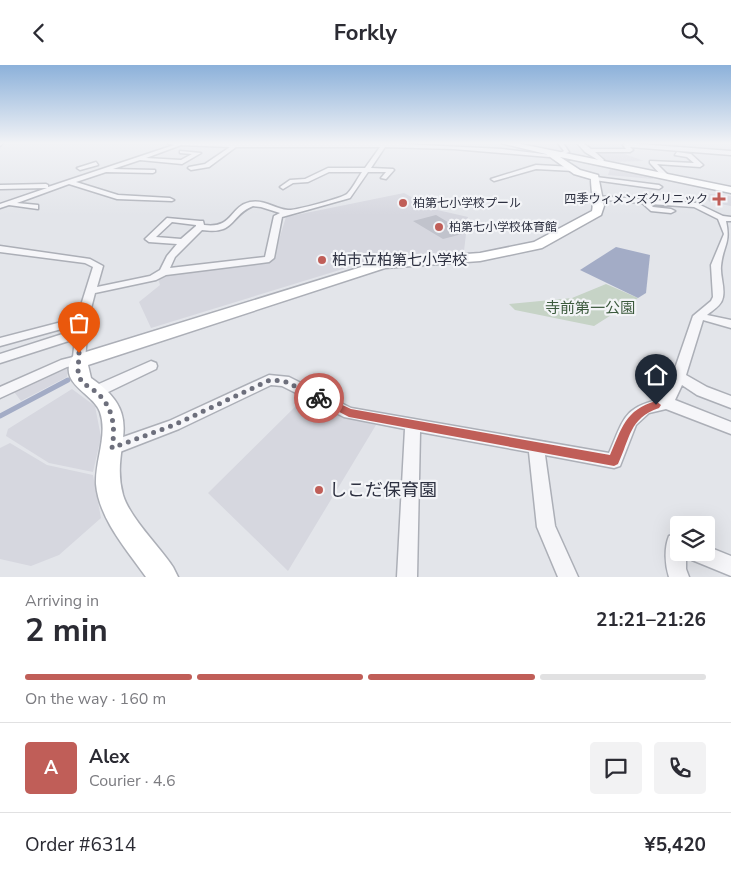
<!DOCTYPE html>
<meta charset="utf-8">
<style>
:root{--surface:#fff;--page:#f2f2f3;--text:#2b2b33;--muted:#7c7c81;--line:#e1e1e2;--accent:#c05e58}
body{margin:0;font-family:"Nunito Sans","Noto Sans JP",sans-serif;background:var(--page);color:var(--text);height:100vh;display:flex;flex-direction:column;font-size:19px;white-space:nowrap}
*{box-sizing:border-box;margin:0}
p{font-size:16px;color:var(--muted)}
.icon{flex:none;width:28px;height:28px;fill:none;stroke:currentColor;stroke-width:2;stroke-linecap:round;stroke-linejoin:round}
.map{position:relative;height:512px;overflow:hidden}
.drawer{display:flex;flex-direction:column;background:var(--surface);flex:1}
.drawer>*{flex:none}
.tools{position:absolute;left:670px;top:451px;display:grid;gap:10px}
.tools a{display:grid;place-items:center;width:45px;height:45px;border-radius:5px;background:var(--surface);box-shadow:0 5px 20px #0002;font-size:25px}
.pin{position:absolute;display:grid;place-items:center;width:42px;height:42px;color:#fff;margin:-51px -21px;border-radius:50% 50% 50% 0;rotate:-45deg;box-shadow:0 0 5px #0007}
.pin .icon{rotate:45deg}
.courier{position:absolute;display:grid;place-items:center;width:50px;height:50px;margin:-25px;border:4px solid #c05e58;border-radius:50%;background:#fff;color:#222;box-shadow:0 1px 6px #0007}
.headline em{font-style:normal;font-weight:700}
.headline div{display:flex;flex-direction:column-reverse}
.headline{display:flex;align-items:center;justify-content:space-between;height:85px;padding:0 25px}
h1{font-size:32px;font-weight:700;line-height:38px}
.bar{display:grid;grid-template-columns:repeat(4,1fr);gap:8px 5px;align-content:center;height:60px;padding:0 25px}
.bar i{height:6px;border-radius:4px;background:var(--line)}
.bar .on{background:var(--accent)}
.bar p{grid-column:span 4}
.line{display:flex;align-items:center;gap:12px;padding:0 25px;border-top:1px solid var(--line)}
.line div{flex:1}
.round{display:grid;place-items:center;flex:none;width:52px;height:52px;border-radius:5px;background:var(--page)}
header{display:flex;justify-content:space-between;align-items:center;height:65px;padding:0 25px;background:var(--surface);font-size:22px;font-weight:700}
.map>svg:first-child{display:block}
.built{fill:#d6d7df}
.green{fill:#c6d3c6}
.water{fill:#a3acc6}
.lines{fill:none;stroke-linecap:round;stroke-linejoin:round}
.stream{stroke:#a3acc6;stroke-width:5}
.building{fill:#c1c3cc}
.street-casing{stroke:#acafb7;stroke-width:3}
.secondary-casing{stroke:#acafb7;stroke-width:3}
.street{fill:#f6f6f9;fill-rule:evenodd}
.secondary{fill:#fff;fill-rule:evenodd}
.route{fill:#c05e58}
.done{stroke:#6d6f7c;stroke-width:5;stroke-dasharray:0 9}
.poi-dot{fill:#c05e58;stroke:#f3f4f7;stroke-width:2}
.labels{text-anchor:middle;stroke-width:4.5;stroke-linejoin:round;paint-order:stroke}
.far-poi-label{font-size:12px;fill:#2d3040;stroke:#f3f4f7;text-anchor:start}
.poi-label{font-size:15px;fill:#2d3040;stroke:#f3f4f7;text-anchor:start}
.park-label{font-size:15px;fill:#3c5a3d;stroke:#f3f4f7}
.near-poi-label{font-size:18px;fill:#2d3040;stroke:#f3f4f7;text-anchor:start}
</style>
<header><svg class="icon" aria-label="back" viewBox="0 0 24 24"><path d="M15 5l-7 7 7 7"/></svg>Forkly<svg class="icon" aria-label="search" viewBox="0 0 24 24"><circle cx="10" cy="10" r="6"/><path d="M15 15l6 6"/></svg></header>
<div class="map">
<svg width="731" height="512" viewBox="0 0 731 512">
<rect width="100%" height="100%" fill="#e3e5ea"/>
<path class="built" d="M614,85L644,96L606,97L591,86Z
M610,104L652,111L653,114L608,110Z
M404,128L433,144L468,152L464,186L382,192L151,263L139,237L160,220L158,213L173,207L199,206L270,196L273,194L286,152Z
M701,128L731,131V141L710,137Z
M68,300L67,312L21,336L12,324Z
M72,324L95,341L101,372L93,407L49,398L6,371L8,364Z
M308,329L347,352L376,360L288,506L208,428Z
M10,378L47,400L93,410L101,453L59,490L31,501L0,494V383Z"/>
<path class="green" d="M606,219L638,233L594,261L515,245L509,239L572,233Z"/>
<path class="water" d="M616,182L650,190L646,228L638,233L580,205Z"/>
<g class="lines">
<path class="stream" d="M0,351L68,315"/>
</g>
<path class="building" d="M436,150L466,168L443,174L413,156Z"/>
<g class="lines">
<g class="street-casing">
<path id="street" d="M0,78H3L0,81Z
M167,78H384L502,84L552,90L549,92L454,84L385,82L371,103L393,104L394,105L386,114L381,113L386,107H368L350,133L282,152L274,193L269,197L166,210L156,215L95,228L88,255L85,296L83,299L67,302L0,333V322L61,295L73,292L75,274L0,298V289L75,265L76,260L0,281V273L77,253L93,202L85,198L0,187V181L90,194L103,201L97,222L150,211L160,205L167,191L177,179L149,177L145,174L167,153L200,156H203L204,160C233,164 229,142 250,137C264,134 275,144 288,145C294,146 342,133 347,129C353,123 357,114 362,107H329L308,117L293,118L283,124L280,122L290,115L305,114L328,103H365L380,82H236L209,102L191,105L188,103L189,102L205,99L230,82L181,80L146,93L181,95L192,89L180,88V86L201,88L182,99L140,95L113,104L155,105V107L153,108L106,107L76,117L118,130L170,133L174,135L172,136L117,134L69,119L17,138L38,140V144L9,140L0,143V139L47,123L0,124V120L46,119L48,120V122L174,80ZM253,141L261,142L280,148L274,151L265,192L170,203L175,192L202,165C236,170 229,151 253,141ZM172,157L196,160V161L181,174L156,172Z
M558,78H563L569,87L558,91V89L564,86Z
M577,78H583L591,84H626L623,80L626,78L731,86V90L630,82L633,85L630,87H595L604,95L600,100L597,98L598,95L585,87Z
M677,87L691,89L703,100L700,102L657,99L668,110L661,112V110L650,98V96L694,98L687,92L675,90Z
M96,97L98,100L80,105L77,103Z
M536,100L574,102L577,104L574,106L536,104L494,116L491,114Z
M596,112L659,120L662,122L659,124L594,115L593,114Z
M596,131L696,138L723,151L731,152V156H726C731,179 723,180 721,201C720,211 725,222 723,232C722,240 713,245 707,250L731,255V263L703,255L686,310L707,322L731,331V343L697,330L682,320L675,335L731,357V369L666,344L649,348L636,360L620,401L614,403L545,390L555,461L578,512H558L537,462L529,387L420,367L417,512H397L405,364L344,352L282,321L271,320L179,364L112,390L106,388L104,383L106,378L169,356L269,310L289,312L351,343L609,388C624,354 623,342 662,334L672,312L693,251L711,236L713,232L711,200L724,169L718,154L694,142L650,139L653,142L671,144L675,146L671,148L651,146L642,138L594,134V132Z
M151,296L156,298L157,301L156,304L102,330L97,331L92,330L90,326L92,322Z
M676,469H679V488H686V504L689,512H669C665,500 664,483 669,471Z
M706,481L731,491V511L692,495L690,488H706Z"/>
</g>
<g class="secondary-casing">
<path id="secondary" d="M501,78H516L731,122V128L560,92L580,105L598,110L604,141L601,150L542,183L480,196L385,203L88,300L91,313C149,353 109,379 123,430C130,453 159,481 173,502L178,512H146C127,485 99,454 96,419C95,395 108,370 100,347C94,328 56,319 73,291L384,195L480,188L534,177L592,146C594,139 591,123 591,114L574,109L546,89Z"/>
</g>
<use href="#street" class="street"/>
<use href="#secondary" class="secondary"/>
</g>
<linearGradient id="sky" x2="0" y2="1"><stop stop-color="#8cb1da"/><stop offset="0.52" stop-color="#f2f3f6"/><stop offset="1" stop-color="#f2f3f6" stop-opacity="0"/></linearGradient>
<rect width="731" height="150" fill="url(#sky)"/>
<path class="route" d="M319,329L351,344L610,390C622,363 625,345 656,336L661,340L659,343C629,353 630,374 618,399L614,401L349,352L316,335L314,333Z"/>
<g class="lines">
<path class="done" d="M79,288L78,308L82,318C110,332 117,354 112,383L174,360L270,315L284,316L319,333"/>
</g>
<g class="poi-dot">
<path d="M716.5 126.5h5v5h5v5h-5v5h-5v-5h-5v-5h5z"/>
<circle cx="403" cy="138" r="5"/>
<circle cx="439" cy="162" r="5"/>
<circle cx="322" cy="195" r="5"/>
<circle cx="319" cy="425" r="5"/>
</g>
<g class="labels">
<g class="far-poi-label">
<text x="708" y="138" text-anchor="end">四季ウィメンズクリニック</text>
<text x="413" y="142">柏第七小学校プール</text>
<text x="449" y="166">柏第七小学校体育館</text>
</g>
<g class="poi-label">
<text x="332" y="200">柏市立柏第七小学校</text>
</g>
<g class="park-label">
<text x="590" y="248">寺前第一公園</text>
</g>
<g class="near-poi-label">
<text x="329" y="431">しこだ保育園</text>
</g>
</g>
</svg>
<div class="tools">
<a><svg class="icon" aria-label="layers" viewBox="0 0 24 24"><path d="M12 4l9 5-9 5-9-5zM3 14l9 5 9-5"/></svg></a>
</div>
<div class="pin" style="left:79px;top:288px;background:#ea580c"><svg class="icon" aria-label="bag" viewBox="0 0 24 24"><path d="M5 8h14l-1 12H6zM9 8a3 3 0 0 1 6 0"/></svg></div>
<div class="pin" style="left:656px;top:340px;background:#1f2937"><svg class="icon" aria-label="home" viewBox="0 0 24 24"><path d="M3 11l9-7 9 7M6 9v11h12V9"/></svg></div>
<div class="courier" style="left:319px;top:333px"><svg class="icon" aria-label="bike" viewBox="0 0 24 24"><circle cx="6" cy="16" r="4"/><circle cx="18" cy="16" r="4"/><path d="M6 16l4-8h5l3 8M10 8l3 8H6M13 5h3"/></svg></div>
</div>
<section class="drawer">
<div class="headline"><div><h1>2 min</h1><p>Arriving in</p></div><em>21:21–21:26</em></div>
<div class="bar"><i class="on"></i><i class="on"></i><i class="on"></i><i></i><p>On the way · 160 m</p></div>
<div class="line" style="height:90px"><b class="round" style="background:var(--accent);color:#fff">A</b><div><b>Alex</b><p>Courier · 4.6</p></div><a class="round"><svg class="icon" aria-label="chat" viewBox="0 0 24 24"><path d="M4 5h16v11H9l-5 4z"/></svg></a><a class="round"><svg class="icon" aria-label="phone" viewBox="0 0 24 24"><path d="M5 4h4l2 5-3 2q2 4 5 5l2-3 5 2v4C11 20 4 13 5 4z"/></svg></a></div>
<div class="line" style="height:65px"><div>Order #6314</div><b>¥5,420</b></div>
</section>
